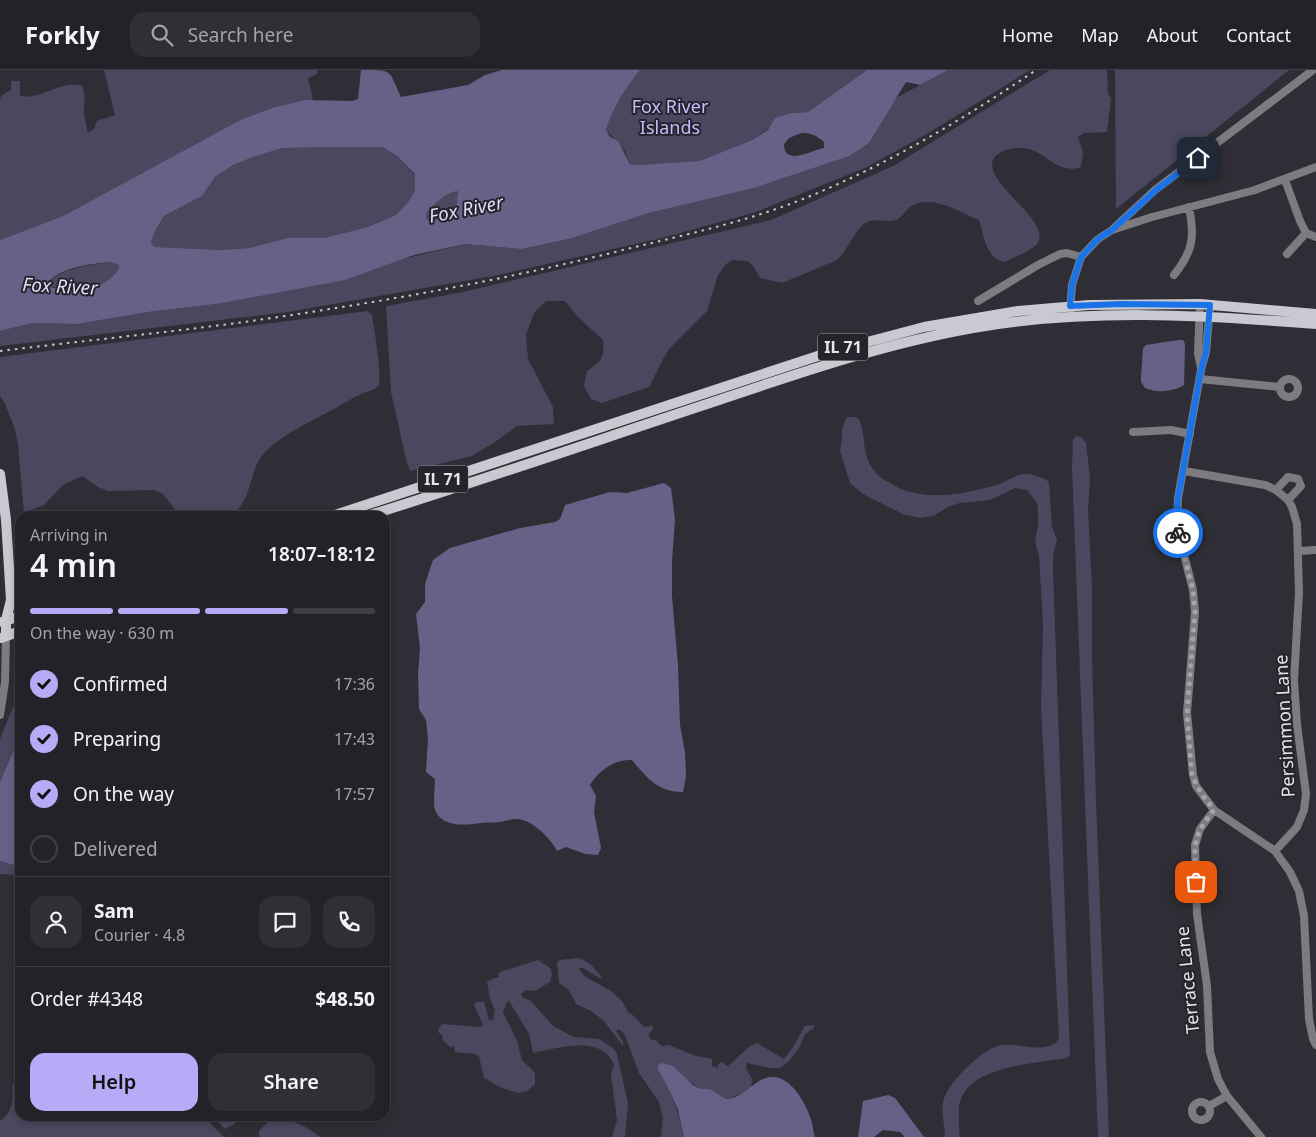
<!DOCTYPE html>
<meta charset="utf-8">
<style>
:root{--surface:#232228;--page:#2f2f34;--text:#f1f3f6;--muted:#a3a4a8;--line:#403f45;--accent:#b7abf8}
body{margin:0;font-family:"Noto Sans",sans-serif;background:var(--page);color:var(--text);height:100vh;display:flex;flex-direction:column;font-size:19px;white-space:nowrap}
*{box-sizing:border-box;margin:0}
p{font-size:16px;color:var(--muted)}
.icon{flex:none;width:28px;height:28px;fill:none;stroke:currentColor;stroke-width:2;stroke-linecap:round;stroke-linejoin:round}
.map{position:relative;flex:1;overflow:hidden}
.panel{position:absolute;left:15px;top:441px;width:375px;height:610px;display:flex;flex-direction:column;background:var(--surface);border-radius:15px;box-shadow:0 2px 8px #0003,0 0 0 1px var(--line)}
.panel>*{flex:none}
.pin{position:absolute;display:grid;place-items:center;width:42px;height:42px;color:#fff;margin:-21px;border-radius:10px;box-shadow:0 2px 8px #0006}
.courier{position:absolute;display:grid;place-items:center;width:50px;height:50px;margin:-25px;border:4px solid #1a73e8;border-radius:50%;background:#fff;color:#222;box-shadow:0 1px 6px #0007}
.summary em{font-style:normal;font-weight:600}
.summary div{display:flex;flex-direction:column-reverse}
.summary{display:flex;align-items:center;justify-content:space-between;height:85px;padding:0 15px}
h1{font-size:32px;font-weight:600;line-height:38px}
.bar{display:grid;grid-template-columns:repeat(4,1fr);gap:8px 5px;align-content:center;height:60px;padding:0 15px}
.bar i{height:6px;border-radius:4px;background:var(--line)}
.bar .current{background:var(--accent)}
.bar p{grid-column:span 4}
.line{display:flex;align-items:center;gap:12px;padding:0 15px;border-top:1px solid var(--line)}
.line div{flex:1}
.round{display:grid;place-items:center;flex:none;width:52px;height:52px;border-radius:15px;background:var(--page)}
ol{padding:0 15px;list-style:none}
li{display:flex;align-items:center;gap:15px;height:55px}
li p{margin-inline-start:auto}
li .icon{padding:5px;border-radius:50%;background:var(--accent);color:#111;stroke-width:4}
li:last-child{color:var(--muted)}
li i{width:28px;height:28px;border:2px solid var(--line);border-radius:50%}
.action{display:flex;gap:10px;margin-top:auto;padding:10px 15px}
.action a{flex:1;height:58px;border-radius:15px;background:var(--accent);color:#111;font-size:20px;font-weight:600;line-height:58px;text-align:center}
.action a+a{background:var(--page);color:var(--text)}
header{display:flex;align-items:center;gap:30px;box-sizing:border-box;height:70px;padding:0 25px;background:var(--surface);border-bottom:1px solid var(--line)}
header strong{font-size:24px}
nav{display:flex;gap:28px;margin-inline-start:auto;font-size:18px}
.search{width:350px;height:45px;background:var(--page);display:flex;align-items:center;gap:12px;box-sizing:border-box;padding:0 18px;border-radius:15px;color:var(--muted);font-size:19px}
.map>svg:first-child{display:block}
.green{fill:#4a475e}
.water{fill:#676188;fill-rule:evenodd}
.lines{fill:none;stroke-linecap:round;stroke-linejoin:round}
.minor{stroke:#7c7c80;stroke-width:8}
.major{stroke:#c9c9d1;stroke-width:10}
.rail{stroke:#c7c6cc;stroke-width:2;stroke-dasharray:2.5 5;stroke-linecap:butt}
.done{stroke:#a5a4aa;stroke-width:5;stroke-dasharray:0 9}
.route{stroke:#1a73e8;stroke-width:6}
.labels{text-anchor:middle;stroke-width:4;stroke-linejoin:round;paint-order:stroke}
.shield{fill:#25242c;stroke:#abaab0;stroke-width:1}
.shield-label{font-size:16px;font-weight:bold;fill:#e5e4e9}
.park-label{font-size:18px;fill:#c6bdff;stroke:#25242c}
.street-label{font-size:18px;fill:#e5e4e9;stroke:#25242c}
.water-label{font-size:19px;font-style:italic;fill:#dfdcf7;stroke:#25242c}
</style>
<header>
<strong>Forkly</strong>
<div class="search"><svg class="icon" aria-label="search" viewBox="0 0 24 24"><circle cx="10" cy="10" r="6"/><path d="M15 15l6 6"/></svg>Search here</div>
<nav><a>Home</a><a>Map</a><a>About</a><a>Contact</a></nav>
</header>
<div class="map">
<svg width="1316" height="1067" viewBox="0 0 1316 1067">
<rect width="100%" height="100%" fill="#2f2e36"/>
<path class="green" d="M104,0H317V4L308,8L313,30H305L275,37L242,49L63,146L0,170V30L1,26L11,20V11H20V26C41,31 61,9 82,16C87,27 83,34 84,45C85,49 86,55 87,61L89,62L94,59L97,51L115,45Z
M640,0H867L808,42L792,43L750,71L733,78L698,91L673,94L640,95L630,94L625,81L606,60C613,37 625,19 640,0Z
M948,0H1030L932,61L867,97L756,142L662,168L493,206L288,242L0,276V261L32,253L77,254L148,242L216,234L465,174L521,179L569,169L649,143L754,118L795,104L869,73L896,28Z
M1050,0H1107L1108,23L1111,29L1107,62L1084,63L1078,67L1083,82L1081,97C1060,105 1047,84 1029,79C1019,76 1000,79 994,88C979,111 1055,152 1037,174C1031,181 1012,188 1004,192C986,188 984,166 979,150C959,142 935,125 913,135C906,138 903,147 896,150C886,153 874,147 865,153C856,159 847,181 837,190L782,213L760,208L753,196L747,191L733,190L726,194L718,205L707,241L670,278L662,291L649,317L602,333L591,329L584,316L587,301C601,292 605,287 603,270L579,248L565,231H546L534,243L526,265L528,289L553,337L554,354L517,356L498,370L472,386L410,401L406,389L391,322L386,236L463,222L771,150L893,96Z
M1115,0H1289L1116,139Z
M339,77H382L397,86L415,105V120L409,131L396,145L368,157L324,168H287L249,178L221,180L155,177L151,173L155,161L164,146L202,126L215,107L233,95L253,87L282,78Z
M458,120L456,138C448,144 440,151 429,151L426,148L427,142C436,133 445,123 458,120Z
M111,192L119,195C121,222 62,222 45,215C61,198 88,195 111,192Z
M368,241L372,245C374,257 383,310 378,316C374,321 366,321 361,324C352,328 343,334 334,339C310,352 290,360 269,378C247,396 255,429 231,446H180L163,424L154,420L108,421L98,417L82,406L63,415L44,435L24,443L18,375L15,359L5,334L0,326V287Z
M847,347H855L859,349C867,369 860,384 876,403C879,407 884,410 888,412C920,433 962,425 996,415C1006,412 1014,405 1025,404C1033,404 1043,407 1049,412L1052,457L1057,470L1053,485V499L1070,984L1067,988C1035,994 966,995 959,1036C958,1045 960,1057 959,1067H945C945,1055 941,1044 943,1032C947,1013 983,977 1003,975C1020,973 1040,983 1056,973L1059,967L1041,638L1043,553L1039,486L1035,471L1038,457V441L1037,433L1027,420L1015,418L990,430L960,433L950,436L933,446L921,448L905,445L863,424L850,413L840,381L842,370V358Z
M1076,366L1082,368L1086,373L1090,408L1088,440L1092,517V587L1096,731L1109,1067H1098L1072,397L1073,370Z
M20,631L19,659L15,677L0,712V669L13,637Z
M0,791L20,797V810L16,805L0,804Z
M578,888C588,890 595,899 602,907L599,908L581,897L579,899L584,906L611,921L622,931L628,942L634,946L642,955L645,957L653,956V959L649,964L650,969L657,971L660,975L663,976L669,975L696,986L712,989V996L718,998V994L722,992L727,996L729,995L749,977L757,973L784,989L793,977L805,956L814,955L815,957L805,964L798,980L787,993L780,998H771L747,993L746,998L752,1009L751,1017L744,1023L726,1029L710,1019H701L686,1009L661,1005C673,1026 679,1043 684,1067H661L663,1048L659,1032L639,1003L625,965L619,959L616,961L623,971V976L603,950L591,941L576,934L568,919L559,913L557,893L559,890Z
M538,890L550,898L552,904L550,912L534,921L526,920L521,924L523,928L530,930L553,956L574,967L599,969L613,978L617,984L628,1034L625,1067H612L617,1050L611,1003L614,995C602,964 558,978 533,983L529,964L509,931L507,932L503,942L517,971L522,990L535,1003V1014L527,1021L518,1023L502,1018L484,1008L479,986L475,984L455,982L454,976L450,977L443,970L442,965L439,963L438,959L442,954L481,957L483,955L474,935L476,932H484L489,950H493L495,940L490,929L487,912L492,909L499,907L498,904L500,902Z
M12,1014H13L17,1028L20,1031V1046H39L54,1051H66L77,1046H241L237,1049L235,1054L225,1059L215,1049H209L211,1054L224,1067H0V1051C13,1042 14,1028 12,1014Z
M273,1049C289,1048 307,1056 320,1067H259V1061L269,1051Z"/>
<path class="water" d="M361,0C395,0 388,0 401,27L468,15L485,5L502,0H640C625,19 613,37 606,60L610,67L618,71L630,94L640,95L699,91L750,71L768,60L775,48L792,43L808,42L867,0H948L920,15L906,12L869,73L849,86L754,118L649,143L569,169L521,179L465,174L414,185L345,210L216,234L148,242L77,254L32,253L0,261V170L63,146L242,49L275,37L305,30L352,31L358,29ZM801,63C811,63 816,65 824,72V78C812,80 784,97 784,74L789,68ZM339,77H382L397,86L415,104V120L409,131L396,145L368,157L324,168H287L249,178L221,180L155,177L151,173L155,161L164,146L202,126L215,107L233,95L253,87L282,78ZM458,121L456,138C448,144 440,151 429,151L426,148L427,142C436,133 446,122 458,121ZM111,192L119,195V198C108,221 66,225 45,215C60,197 89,194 111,192Z
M1178,270H1183L1185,274L1184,315C1173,322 1156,323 1145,318L1141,312V307L1143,278L1146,275Z
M664,413L671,418L675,450L672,491V526L678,595L680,655L685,682L686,706L683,722C658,722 647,708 632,690C615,689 599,700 590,715L596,726L594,742L601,778L598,785L585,784L566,777L557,781C552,769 530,748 516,749C511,749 505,751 500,752C494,753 487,752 481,753C467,755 442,758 435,740C433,734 435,717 435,709L426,702L428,668L426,650L419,639L418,604L420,578L416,544L425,532V514L433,490L450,478L520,458L555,452L560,449L565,435L610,422L627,423Z
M20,646V797L0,791V712L15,677Z
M661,993L673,996L693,1015L701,1019H710L726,1029C746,1027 750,1013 766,1008C790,1001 806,1034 812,1052C813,1057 813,1062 815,1067H684L678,1040L671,1024L658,999V995Z
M888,1025L895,1028L924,1067H905L900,1062L883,1060L874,1067H858L863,1031Z"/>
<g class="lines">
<path class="minor" d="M1285,110L1300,151L1306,163L1316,167
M1113,159L1155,120L1313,0
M1287,184L1306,163
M1174,205C1193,181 1195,168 1189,137
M978,231L1038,195L1060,184L1067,183L1081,187
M1200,234L1198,283L1201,298
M1210,235L1206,282L1201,300L1178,428L1177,457L1193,520L1195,542L1187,643L1193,705L1196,716L1214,740L1275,781L1290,802L1299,821L1304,846L1309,949L1313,969L1316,975
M1070,241L1072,215L1081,187L1098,169L1112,160L1152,147L1255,120L1316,97
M1280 318a9 9 0 1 1 18 0a9 9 0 1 1-18 0Z
M1200,309L1279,317
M1133,362L1171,360L1190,364
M1184,401L1265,415L1276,420L1288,430L1292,437L1297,454L1299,522L1294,611L1297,654L1306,724L1304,740L1297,757L1275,781
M1276,420L1288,407L1298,409L1301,416L1288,430
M1298,481L1316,480
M0,645L5,612L6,566
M1214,740L1200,759L1195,775L1197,844L1207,916L1210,982L1218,1009L1227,1026L1261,1067
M1192 1041a9 9 0 1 1 18 0a9 9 0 1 1-18 0Z
M1209,1036L1227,1026"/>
<path class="major" d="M0,404L6,450L11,530L6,550V566
M332,446L833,281L924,257L1018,241L1089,235L1200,234L1316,244
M367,446C483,410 598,370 713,332C799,303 883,274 973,258C1087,238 1201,245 1316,254
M2,552L20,546
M1,568L20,561"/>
<path class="rail" d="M0,281C81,271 163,263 244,252C370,234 495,212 619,181C683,165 747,152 808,127C888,94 964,49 1036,0"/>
</g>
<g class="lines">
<path class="done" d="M1178,463L1193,520L1195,542L1187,643L1192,706L1201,723L1214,740C1190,769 1195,776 1196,812"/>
<path class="route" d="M1178,463L1176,446L1178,428L1201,300L1206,282L1210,235L1121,234L1070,236L1072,215L1081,187L1098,169L1112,160L1156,120L1198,88"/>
</g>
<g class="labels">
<g class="shield">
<rect x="818" y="263.5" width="50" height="27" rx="4"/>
<rect x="418" y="395.5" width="50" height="27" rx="4"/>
</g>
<g class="shield-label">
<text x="843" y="283">IL 71</text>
<text x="443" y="415">IL 71</text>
</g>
<g class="park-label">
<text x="670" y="43">Fox River<tspan x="670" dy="21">Islands</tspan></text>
</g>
<g class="street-label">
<text transform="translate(1285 656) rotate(-93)" y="6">Persimmon Lane</text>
<text transform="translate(1188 910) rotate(-96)" y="6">Terrace Lane</text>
</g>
<g class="water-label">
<text transform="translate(466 139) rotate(-11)" y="7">Fox River</text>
<text transform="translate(60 216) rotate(3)" y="7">Fox River</text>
</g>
</g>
</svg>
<div class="pin" style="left:1196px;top:812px;background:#ea580c"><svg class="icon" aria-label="bag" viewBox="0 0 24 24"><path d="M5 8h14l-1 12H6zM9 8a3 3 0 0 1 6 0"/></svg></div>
<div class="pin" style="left:1198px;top:88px;background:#1f2937"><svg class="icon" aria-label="home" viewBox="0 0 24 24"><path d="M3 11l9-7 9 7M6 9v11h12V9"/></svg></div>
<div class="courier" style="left:1178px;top:463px"><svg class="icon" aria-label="bike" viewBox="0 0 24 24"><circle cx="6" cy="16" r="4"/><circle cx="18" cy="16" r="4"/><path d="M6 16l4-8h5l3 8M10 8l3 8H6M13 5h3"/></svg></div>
<section class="panel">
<div class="summary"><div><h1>4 min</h1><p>Arriving in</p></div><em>18:07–18:12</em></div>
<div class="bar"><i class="current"></i><i class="current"></i><i class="current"></i><i></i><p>On the way · 630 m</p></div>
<ol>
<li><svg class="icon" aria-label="check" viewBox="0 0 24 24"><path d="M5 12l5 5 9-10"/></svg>Confirmed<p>17:36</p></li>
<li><svg class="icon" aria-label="check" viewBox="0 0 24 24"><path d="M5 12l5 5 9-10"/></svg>Preparing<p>17:43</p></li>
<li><svg class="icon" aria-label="check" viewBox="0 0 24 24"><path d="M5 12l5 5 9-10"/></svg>On the way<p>17:57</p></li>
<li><i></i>Delivered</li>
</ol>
<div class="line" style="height:90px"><a class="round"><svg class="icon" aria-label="person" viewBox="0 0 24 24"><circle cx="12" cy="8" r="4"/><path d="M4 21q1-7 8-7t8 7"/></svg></a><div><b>Sam</b><p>Courier · 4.8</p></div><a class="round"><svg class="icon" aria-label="chat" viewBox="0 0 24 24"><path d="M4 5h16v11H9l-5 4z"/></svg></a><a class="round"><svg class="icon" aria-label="phone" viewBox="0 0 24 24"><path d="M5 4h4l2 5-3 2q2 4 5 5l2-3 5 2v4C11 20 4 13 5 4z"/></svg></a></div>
<div class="line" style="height:65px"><div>Order #4348</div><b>$48.50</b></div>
<div class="action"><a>Help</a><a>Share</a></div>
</section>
</div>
